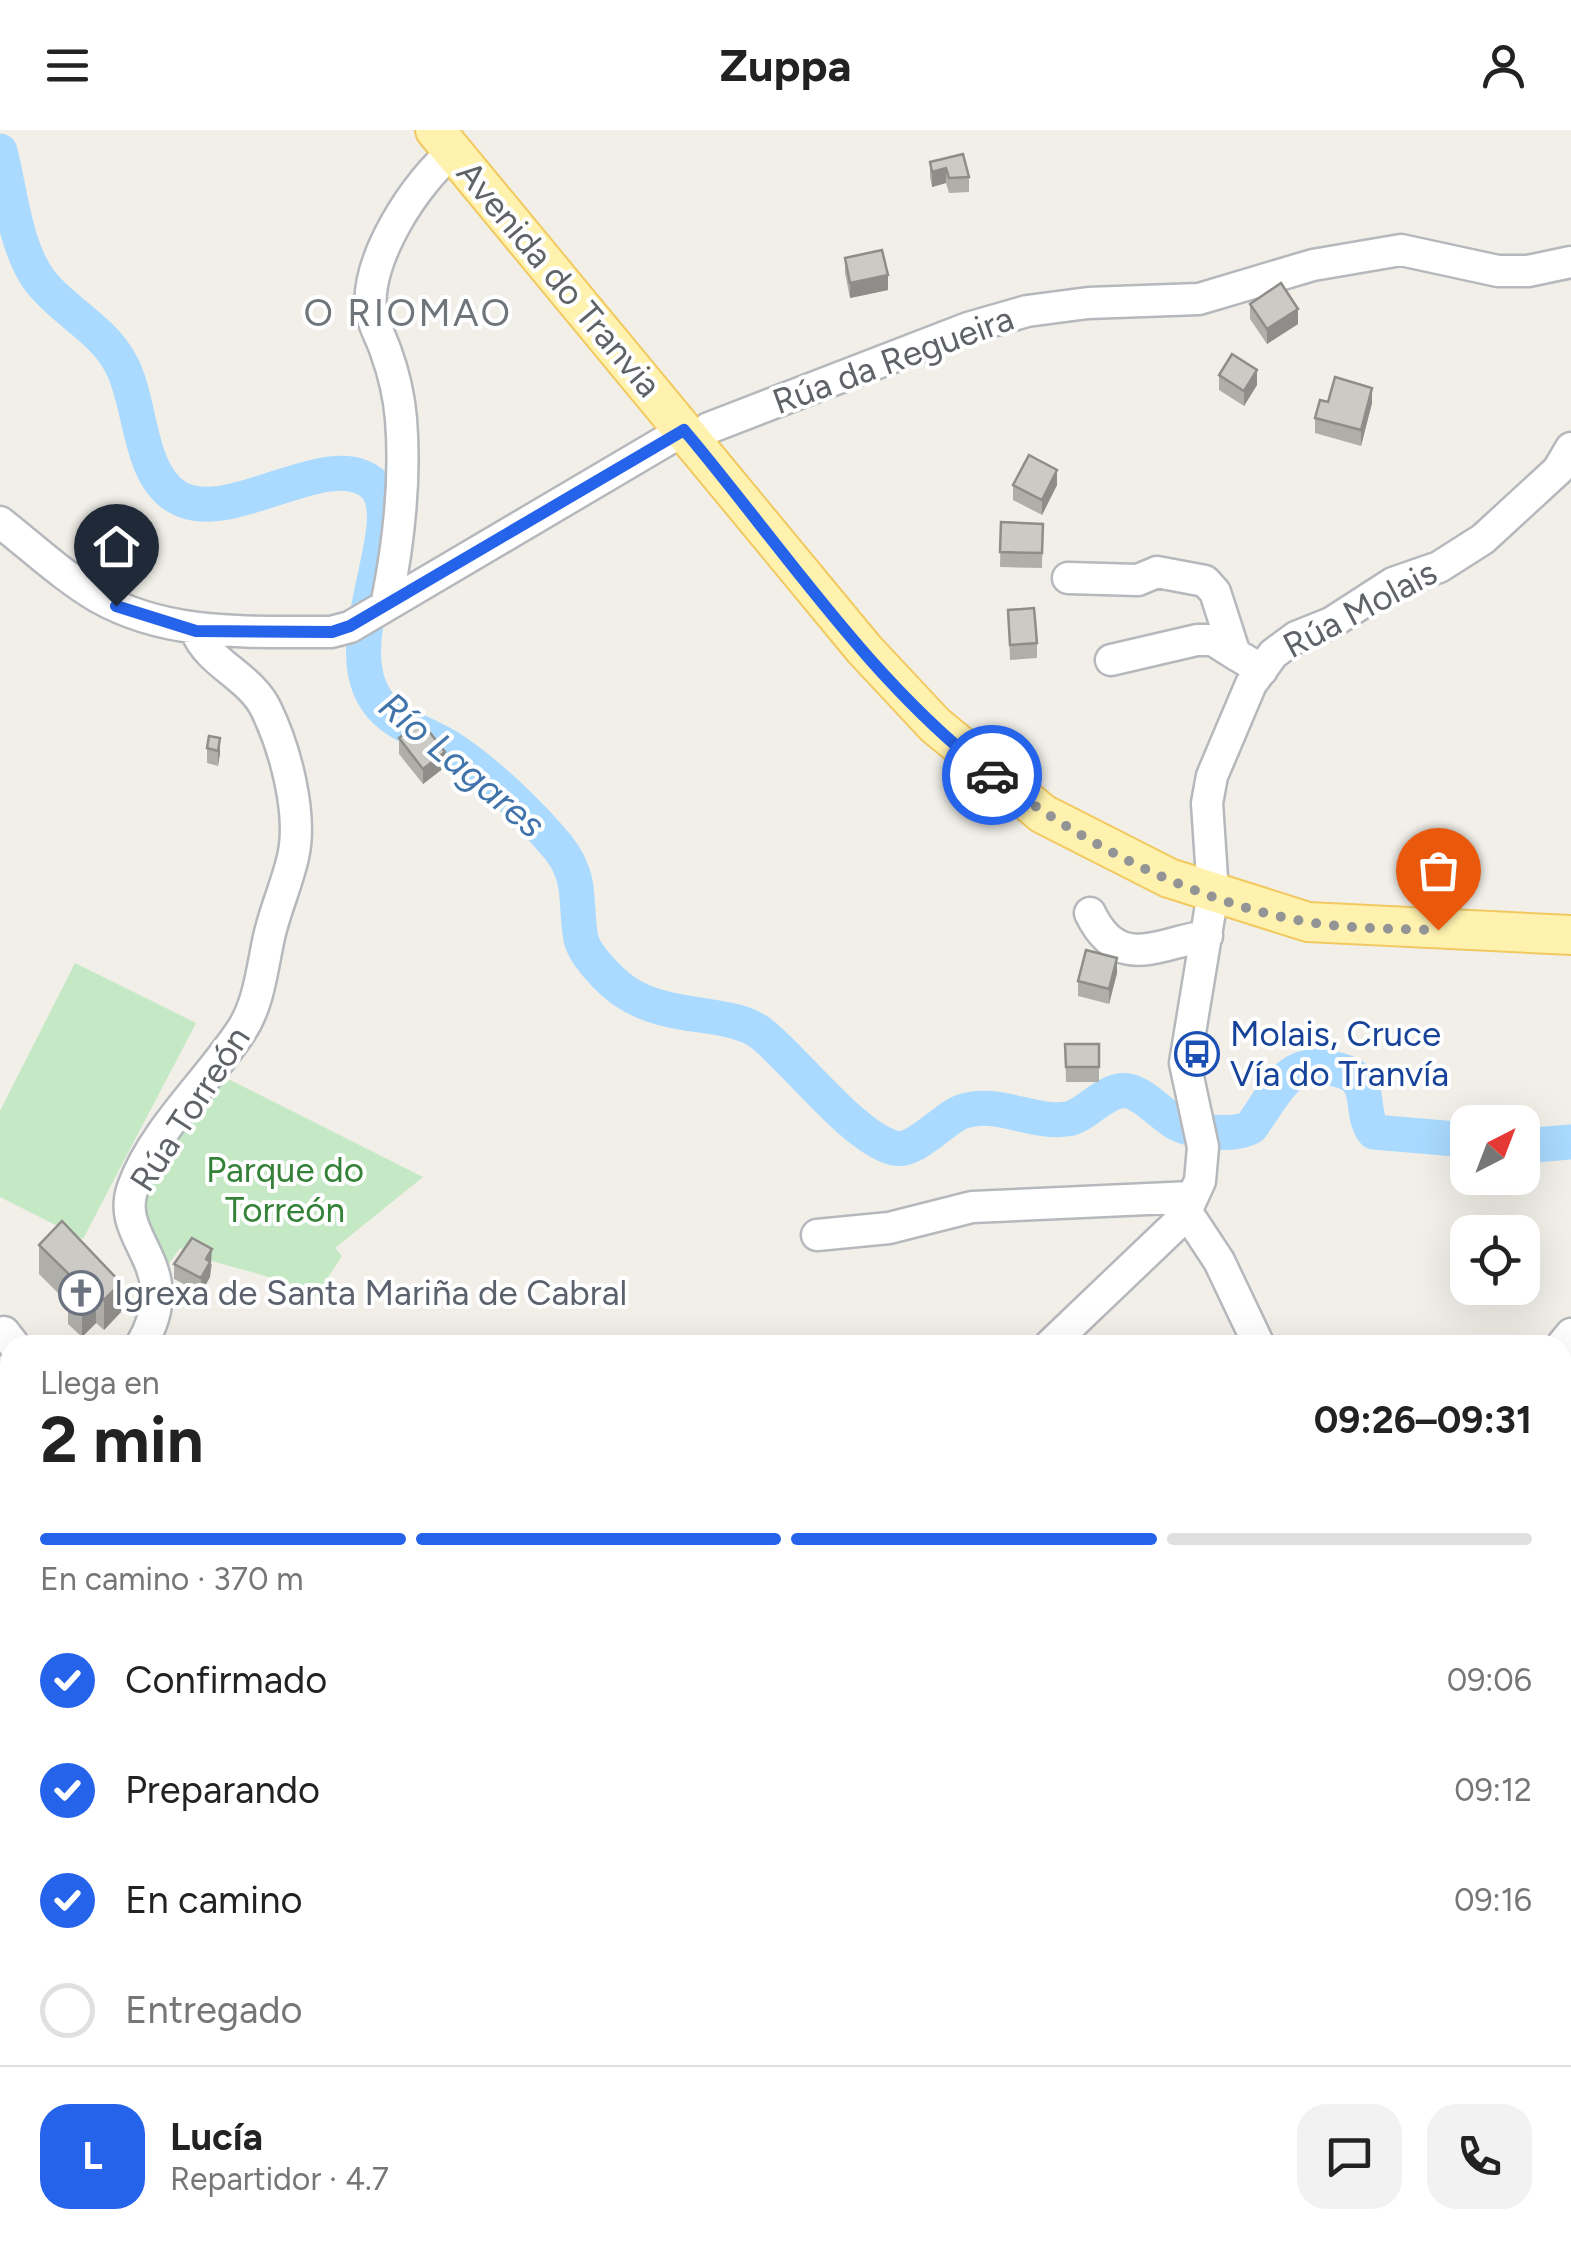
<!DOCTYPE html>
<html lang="es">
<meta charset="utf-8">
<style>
:root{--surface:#fff;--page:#f2f2f2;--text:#222;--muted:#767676;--line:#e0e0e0;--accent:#2563eb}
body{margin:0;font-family:Figtree,sans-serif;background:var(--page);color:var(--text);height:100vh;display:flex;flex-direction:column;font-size:38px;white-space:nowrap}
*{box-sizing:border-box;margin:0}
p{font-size:32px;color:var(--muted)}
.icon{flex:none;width:55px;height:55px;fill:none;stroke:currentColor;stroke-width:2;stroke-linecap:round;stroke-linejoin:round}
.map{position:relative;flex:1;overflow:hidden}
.side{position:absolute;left:0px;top:1205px;width:1572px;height:930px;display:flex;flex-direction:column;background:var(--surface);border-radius:30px 30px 0 0;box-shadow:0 10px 40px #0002}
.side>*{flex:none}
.needle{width:65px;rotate:42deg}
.buttons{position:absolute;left:1450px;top:975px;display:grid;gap:20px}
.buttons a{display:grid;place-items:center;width:90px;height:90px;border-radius:20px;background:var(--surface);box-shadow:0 10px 40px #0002;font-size:50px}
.pin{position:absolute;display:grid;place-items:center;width:85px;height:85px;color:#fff;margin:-102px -42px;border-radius:50% 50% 50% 0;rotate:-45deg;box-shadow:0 0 10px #0007}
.pin .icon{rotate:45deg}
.courier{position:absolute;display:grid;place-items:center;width:100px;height:100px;margin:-50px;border:8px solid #2563eb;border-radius:50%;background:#fff;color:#222;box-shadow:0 2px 12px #0007}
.headline em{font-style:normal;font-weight:700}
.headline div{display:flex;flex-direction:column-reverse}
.headline{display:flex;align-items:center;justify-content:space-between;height:170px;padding:0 40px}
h1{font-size:65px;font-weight:700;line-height:75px}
.bar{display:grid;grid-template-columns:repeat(4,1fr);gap:15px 10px;align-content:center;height:120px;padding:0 40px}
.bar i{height:12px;border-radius:8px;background:var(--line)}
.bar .on{background:var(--accent)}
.bar p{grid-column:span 4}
.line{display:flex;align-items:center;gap:25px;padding:0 40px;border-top:2px solid var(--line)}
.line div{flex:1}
.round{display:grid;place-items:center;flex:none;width:105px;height:105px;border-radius:30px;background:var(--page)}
ol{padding:0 40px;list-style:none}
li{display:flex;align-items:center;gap:30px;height:110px}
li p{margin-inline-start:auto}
li .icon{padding:10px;border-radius:50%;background:var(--accent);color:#fff;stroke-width:4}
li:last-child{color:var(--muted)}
li i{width:55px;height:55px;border:5px solid var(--line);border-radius:50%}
header{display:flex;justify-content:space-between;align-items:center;height:130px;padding:0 40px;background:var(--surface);font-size:45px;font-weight:700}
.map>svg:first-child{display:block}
.green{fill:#c5e8c5}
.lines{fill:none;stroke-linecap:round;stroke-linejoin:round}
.river{stroke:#aadaff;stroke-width:35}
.minor-casing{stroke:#b5b8bc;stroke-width:35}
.major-casing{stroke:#f2c960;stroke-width:42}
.minor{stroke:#fff;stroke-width:30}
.major{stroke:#fff2af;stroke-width:38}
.wall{fill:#afaea9}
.shaded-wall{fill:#8f8d8a}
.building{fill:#cccac5;stroke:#8f8d8a;stroke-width:2.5}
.done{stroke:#929495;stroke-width:10;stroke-dasharray:0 18}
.route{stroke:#2563eb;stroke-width:12}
.labels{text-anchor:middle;stroke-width:8;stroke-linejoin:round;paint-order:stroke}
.street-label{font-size:35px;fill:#5f6368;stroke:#fff}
.transit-label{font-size:35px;fill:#164399;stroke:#fff;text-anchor:start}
.park-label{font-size:35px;fill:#348238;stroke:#fff}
.worship-label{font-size:35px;fill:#5b616d;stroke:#fff;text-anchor:start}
.neighbourhood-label{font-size:38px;letter-spacing:2.5px;fill:#70757a;stroke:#fff}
.water-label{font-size:38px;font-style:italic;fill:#4174aa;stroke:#fff}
</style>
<header><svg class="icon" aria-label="menu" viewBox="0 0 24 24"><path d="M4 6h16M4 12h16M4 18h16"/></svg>Zuppa<svg class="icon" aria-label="person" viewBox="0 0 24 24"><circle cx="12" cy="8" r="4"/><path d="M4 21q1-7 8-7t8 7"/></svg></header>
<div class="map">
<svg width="1571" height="2135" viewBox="0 0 1571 2135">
<rect width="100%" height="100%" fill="#f1efe8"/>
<path class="green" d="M75,833L196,893L83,1109L0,1067V981Z
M222,946L423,1047L335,1118L342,1126L315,1167C273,1141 223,1140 180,1118L168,1135L150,1108L141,1064L200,970Z
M0,1988L10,1994V2125H223L239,2135H0Z"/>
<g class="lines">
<path class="river" d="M0,21C10,60 15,118 40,151C64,182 102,198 121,234C142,272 137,343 177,367C229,399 331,313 374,355C411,392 334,511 377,571C393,595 427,603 450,618C488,643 529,682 558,717C584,750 574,773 581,809C585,826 610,851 624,861C668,892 731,879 762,904C796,931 853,1007 894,1018C915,1023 943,989 961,982C996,969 1031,994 1067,989C1087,986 1106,957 1128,961C1144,964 1161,984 1176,993C1194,1002 1234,1007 1251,997C1275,965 1286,928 1331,938C1342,941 1351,942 1358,951C1369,965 1362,987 1374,1002L1468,1010
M1522,1016L1571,1012"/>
<g class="minor-casing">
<path id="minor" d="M693,310L709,298L968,198L1027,181L1088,173L1199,169L1313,135L1401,120L1498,141H1528L1571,132
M0,392C32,417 64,447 98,467C170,508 252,501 331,502L350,497L684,300
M1068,448L1138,450L1157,442L1205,451L1215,462L1235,524L1262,540
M387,471C399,411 406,351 401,289C399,266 394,244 386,222C382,209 372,193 371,180C365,130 416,51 453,22
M1111,530L1197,510H1213L1235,524
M1090,783C1119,844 1160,812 1207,806
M1186,1081L1219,1131L1259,1215
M817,1105L889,1098L972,1077L1192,1067
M4,1202L14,1215
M141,1215C188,1135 113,1111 133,1057C153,1001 208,951 241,901C259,874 262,839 269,807C275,780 287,754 293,727C303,684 285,618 266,579C250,546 209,534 196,501
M1050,1215L1183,1088L1200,1051L1203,1017L1185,933L1213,763L1207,673L1212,646L1251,554L1273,524L1296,507L1331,493L1393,453L1439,437L1483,409L1558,340L1571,318
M1562,1215L1571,1204
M1562,1381L1571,1387
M0,1438L10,1429
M0,1552L10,1550
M0,1668L10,1664
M0,2083L10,2082
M368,2125L388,2135
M1323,2135L1328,2125"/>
</g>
<g class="major-casing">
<path id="major" d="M435,0L864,519L935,595L1043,684L1169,748L1308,792L1571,805
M0,1385L10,1386
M1562,1846L1571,1845"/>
</g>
<use href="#minor" class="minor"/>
<use href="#major" class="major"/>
</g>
<path class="wall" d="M930,32L969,47V62L949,63L946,53L932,57L930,47Z
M845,128L888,160L850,168L845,143Z
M1250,174L1298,194L1267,214L1250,189Z
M1219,245L1257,255L1244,276L1219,260Z
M1328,272L1372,273L1361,316L1315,303V288Z
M1013,355H1057L1042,385L1013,370Z
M1001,392L1043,394L1042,438L1000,437Z
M1008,480L1037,513V528L1010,530Z
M209,606L220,623L218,636L207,633V618Z
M399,608L445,637L423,654L399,624Z
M1117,843L1109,874L1078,866V851Z
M1065,914H1099V952H1066Z
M39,1115L121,1182L104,1200L96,1193L82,1207L68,1194V1173L39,1144Z
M174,1134H212L210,1147L201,1163L174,1149Z"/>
<path class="shaded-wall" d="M946,38V53L932,57V42Z
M888,145V160L850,168V153Z
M1298,179V194L1267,214V199Z
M1257,240V255L1244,276V261Z
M1372,258V273L1361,316V300Z
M1057,340V355L1042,385V370Z
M220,608V623L218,636V621Z
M445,622V637L423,654V639Z
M1117,828V843L1109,874V859Z
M212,1119L210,1147L201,1163V1148L206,1129Z
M121,1153V1182L104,1200V1170Z
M96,1163V1193L82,1207V1177Z"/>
<path class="building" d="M963,24L969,47L949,48L946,38L932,42L930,32Z
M882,120L888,145L850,153L845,128Z
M1281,153L1298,179L1267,199L1250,174Z
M1232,224L1257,240L1244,261L1219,245Z
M1335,247L1372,258L1361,300L1315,288L1320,270L1328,272Z
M1029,325L1057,340L1042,370L1013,355Z
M1001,392L1043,394L1042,423L1000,422Z
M1034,478L1037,513L1010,515L1008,480Z
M421,591L445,622L423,639L399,608Z
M209,606L220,608L218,621L207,618Z
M1086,820L1117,828L1109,859L1078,851Z
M1065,914H1099V937H1066Z
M62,1091L121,1153L104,1170L96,1163L82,1177L68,1164L79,1154L39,1115Z
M192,1108L212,1119L206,1129L210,1132L201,1148L174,1134Z"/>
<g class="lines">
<path class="done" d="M992,645C1081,713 1195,773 1308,792C1351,799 1396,799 1438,800"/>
<path class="route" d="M116,476L196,501L332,502L350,496L684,300C781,415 870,552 992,645"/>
</g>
<defs>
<g id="bus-ring" transform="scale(2.25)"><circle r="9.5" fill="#fff" stroke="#1a4fb4" stroke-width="1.5"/><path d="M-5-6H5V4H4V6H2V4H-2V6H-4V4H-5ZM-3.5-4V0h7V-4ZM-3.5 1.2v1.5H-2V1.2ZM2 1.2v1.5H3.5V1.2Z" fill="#1a4fb4"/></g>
<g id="church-ring" transform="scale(2.25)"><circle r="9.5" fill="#fff" stroke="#6b7280" stroke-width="1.5"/><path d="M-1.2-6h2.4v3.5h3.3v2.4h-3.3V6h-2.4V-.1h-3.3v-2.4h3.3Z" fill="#6b7280"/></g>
</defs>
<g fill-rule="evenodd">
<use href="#bus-ring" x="1197" y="924"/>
<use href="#church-ring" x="81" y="1163"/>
</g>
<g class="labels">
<g class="street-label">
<text transform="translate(559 149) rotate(50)" y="12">Avenida do Tranvia</text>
<text transform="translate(893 230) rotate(-20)" y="12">Rúa da Regueira</text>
<text transform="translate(1360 479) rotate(-28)" y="12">Rúa Molais</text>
<text transform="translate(190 979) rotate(-57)" y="12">Rúa Torreón</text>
</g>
<g class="transit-label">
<text x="1230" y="916">Molais, Cruce<tspan x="1230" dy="40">Vía do Tranvía</tspan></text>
</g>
<g class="park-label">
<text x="285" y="1052">Parque do<tspan x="285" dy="40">Torreón</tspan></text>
</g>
<g class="worship-label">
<text x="114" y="1175">Igrexa de Santa Mariña de Cabral</text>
</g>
<g class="neighbourhood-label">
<text x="408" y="196">O RIOMAO</text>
</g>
<g class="water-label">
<text transform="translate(462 635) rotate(40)" y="13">Río Lagares</text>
</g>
</g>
</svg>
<div class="buttons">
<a><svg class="needle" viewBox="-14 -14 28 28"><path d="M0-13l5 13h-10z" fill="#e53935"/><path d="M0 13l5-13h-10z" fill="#767676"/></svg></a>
<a><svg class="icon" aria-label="locate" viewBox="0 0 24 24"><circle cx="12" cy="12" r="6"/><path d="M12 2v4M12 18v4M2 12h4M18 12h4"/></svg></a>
</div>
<div class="pin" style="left:1438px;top:800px;background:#ea580c"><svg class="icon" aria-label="bag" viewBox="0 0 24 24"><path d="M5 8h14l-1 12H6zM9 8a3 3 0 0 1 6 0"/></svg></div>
<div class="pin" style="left:116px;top:476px;background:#1f2937"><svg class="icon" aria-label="home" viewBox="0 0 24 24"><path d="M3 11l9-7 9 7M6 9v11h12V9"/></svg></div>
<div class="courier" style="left:992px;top:645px"><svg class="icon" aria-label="car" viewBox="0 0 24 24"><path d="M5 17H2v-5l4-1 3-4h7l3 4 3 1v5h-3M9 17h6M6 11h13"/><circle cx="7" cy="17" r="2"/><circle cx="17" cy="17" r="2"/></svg></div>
<section class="side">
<div class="headline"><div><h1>2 min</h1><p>Llega en</p></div><em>09:26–09:31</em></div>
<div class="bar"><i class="on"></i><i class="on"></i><i class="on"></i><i></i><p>En camino · 370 m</p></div>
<ol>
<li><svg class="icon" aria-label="check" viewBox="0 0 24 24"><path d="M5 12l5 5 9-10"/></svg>Confirmado<p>09:06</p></li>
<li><svg class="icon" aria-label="check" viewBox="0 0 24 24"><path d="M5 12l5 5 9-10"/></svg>Preparando<p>09:12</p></li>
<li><svg class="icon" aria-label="check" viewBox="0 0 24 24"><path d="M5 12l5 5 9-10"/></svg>En camino<p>09:16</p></li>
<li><i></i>Entregado</li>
</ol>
<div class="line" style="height:180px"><b class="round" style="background:var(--accent);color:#fff">L</b><div><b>Lucía</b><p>Repartidor · 4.7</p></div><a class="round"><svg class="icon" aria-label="chat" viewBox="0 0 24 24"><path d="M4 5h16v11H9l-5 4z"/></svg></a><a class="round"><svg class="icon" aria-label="phone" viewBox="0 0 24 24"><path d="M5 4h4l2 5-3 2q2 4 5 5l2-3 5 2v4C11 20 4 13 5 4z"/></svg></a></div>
</section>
</div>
